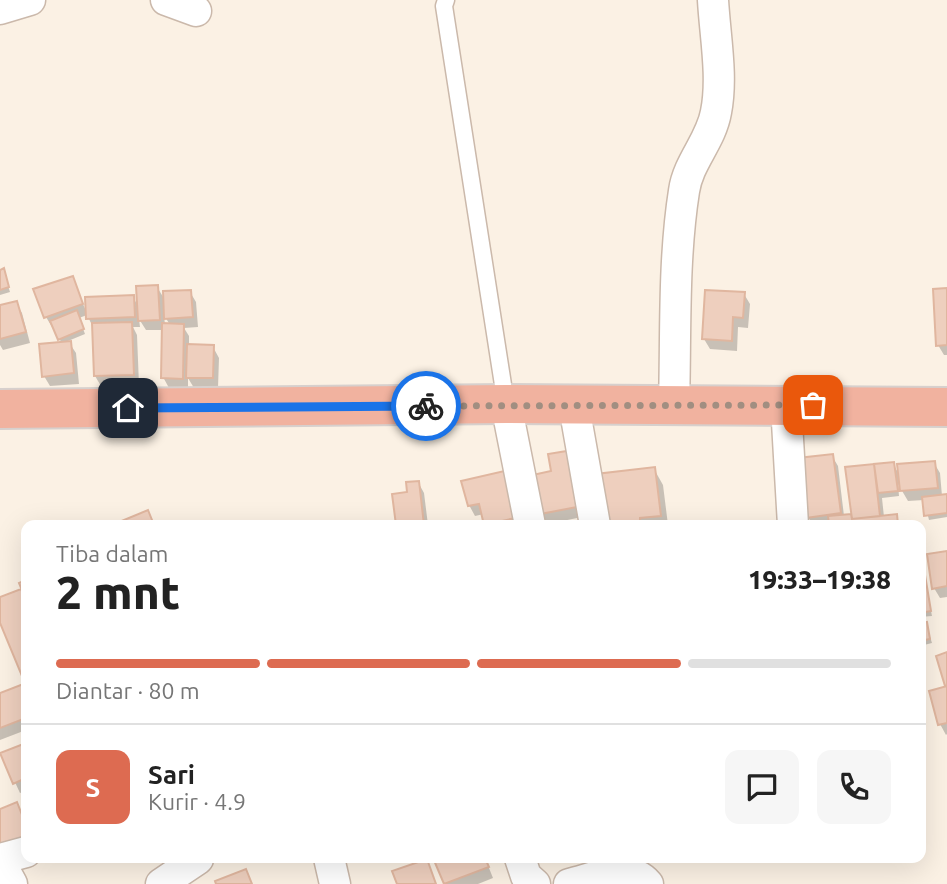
<!DOCTYPE html>
<html lang="id">
<meta charset="utf-8">
<style>
:root{--surface:#fff;--page:#f6f6f6;--text:#222;--muted:#767676;--line:#e0e0e0;--accent:#dd6b51}
body{margin:0;font-family:Ubuntu,sans-serif;background:var(--page);color:var(--text);height:100vh;display:flex;flex-direction:column;font-size:26px;white-space:nowrap}
*{box-sizing:border-box;margin:0}
p{font-size:23px;color:var(--muted)}
.icon{flex:none;width:38px;height:38px;fill:none;stroke:currentColor;stroke-width:2;stroke-linecap:round;stroke-linejoin:round}
.map{position:relative;flex:1;overflow:hidden}
.drawer{position:absolute;left:21px;top:520px;width:905px;height:343px;display:flex;flex-direction:column;background:var(--surface);border-radius:14px;box-shadow:0 7px 28px #0002}
.drawer>*{flex:none}
.pin{position:absolute;display:grid;place-items:center;width:60px;height:60px;color:#fff;margin:-30px;border-radius:14px;box-shadow:0 4px 10px #0006}
.courier{position:absolute;display:grid;place-items:center;width:70px;height:70px;margin:-35px;border:5px solid #1a73e8;border-radius:50%;background:#fff;color:#222;box-shadow:0 2px 9px #0007}
.headline em{font-style:normal;font-weight:800}
.headline div{display:flex;flex-direction:column-reverse}
.headline{display:flex;align-items:center;justify-content:space-between;height:119px;padding:0 35px}
h1{font-size:46px;font-weight:800;line-height:52px}
.bar{display:grid;grid-template-columns:repeat(4,1fr);gap:10px 7px;align-content:center;height:84px;padding:0 35px}
.bar i{height:9px;border-radius:5px;background:var(--line)}
.bar .active{background:var(--accent)}
.bar p{grid-column:span 4}
.line{display:flex;align-items:center;gap:18px;padding:0 35px;border-top:2px solid var(--line)}
.line div{flex:1}
.round{display:grid;place-items:center;flex:none;width:74px;height:74px;border-radius:14px;background:var(--page)}
.map>svg:first-child{display:block}
.shadow{fill:#0003;fill-rule:evenodd}
.building{fill:#eecfbe;stroke:#e0b69f;stroke-width:2}
.lines{fill:none;stroke-linecap:round;stroke-linejoin:round}
.lane-casing{stroke:#cbb9ab;stroke-width:19}
.street-casing{stroke:#cbb9ab;stroke-width:33}
.highway-casing{stroke:#d7d0cd;stroke-width:42}
.lane{stroke:#fff;stroke-width:16}
.street{stroke:#fff;stroke-width:30}
.highway{stroke:#f1b29f;stroke-width:38}
.done{stroke:#a18e81;stroke-width:7;stroke-dasharray:0 12.6}
.route{stroke:#1a73e8;stroke-width:9}
</style>
<div class="map">
<svg width="947" height="884" viewBox="0 0 947 884">
<rect width="100%" height="100%" fill="#fbf1e4"/>
<path class="shadow" d="M3,270L10,292L0,295V271Z
M72,278L86,311L133,297L139,308L157,287L165,300L190,292L196,302L198,327L184,328L189,336V346L213,347L219,358L218,388H194L188,378V389L169,388L163,377L164,330H146L139,319L140,327H133L137,335L139,385L101,386L95,376L94,329L87,315L79,318L85,334L68,341L76,353L79,384L50,386L44,376L62,344L54,327H52L46,317ZM164,315L170,325H165Z
M947,290V355H944L938,345Z
M744,294L750,304L748,328L738,327L737,351L710,349L704,339Z
M16,303L22,313L30,343L3,350L0,345V307Z
M550,456L582,517L543,525L537,514L553,473Z
M832,456L838,466L844,516L853,515L847,469L893,464L900,476L934,463L940,473L942,496H947V517L929,520L924,500L908,501L898,484L899,496L882,498L884,517L896,516L901,525H813L808,517Z
M654,469L663,485L668,525H604Z
M418,482L424,493L428,525H398L409,494Z
M463,482L528,525H486L484,514L475,516L469,505Z
M947,554V597L940,598L934,588Z
M923,571L932,616L920,617V572Z
M926,624L932,643L920,646V625Z
M26,685V730L0,740V695Z
M947,688V734L946,735L940,724Z
M920,709L925,745L920,746Z
M26,744V791L20,793L2,754Z
M440,858H485L493,878L478,884H446L436,859Z"/>
<path class="building" d="M4,268L9,287L0,290V270Z
M73,276L83,304L44,318L33,289Z
M158,285L160,320L138,321L136,286Z
M947,288V345L936,346L933,289Z
M191,290L193,317L164,319L163,291Z
M705,290L745,292L743,318L733,317L732,341L702,339Z
M134,295L135,317L86,319L85,297Z
M17,301L26,332L0,339V305Z
M77,310L84,329L58,340L50,321Z
M132,322L134,375L94,376L92,323Z
M162,323L184,324L183,379L161,378Z
M71,341L74,373L42,377L39,344Z
M187,344L214,345L213,378H186Z
M573,450L577,507L535,515L528,476L551,471L548,454Z
M833,454L841,513L806,518L798,458Z
M935,461L938,488L900,491L897,464Z
M894,462L898,491L878,493L874,464Z
M874,464L880,516L852,519L845,467Z
M655,467L661,516L640,518V525H602L596,474Z
M513,469L524,516L484,525L479,504L468,506L461,481Z
M419,481L424,525H396L392,494L407,492L406,482Z
M947,494V513L924,516L922,497Z
M148,510L154,525H112Z
M851,514L852,519L897,514L898,525H829L828,516Z
M947,551V586L932,589L927,554Z
M924,569L931,611L920,613V570Z
M26,580V600L19,583Z
M21,589L26,602V680L24,681L0,623V597Z
M927,622L930,639L920,641V623Z
M947,652V685L945,686L936,656Z
M26,683V718L0,728V693Z
M947,686V723L938,725L929,691Z
M26,743V778L13,784L0,753Z
M17,802L26,825V836L0,847V809Z
M433,858H485L489,867L444,884Z
M427,859L436,884H397L392,871Z
M246,869L252,884H216L215,881Z"/>
<g class="lines">
<g class="lane-casing">
<path id="lane" d="M446,0L444,6L506,404"/>
</g>
<g class="street-casing">
<path id="street" d="M166,0L196,11
M0,9L30,0
M506,404L530,525
M674,405C676,335 673,261 684,191C688,162 711,141 716,112C723,77 715,36 713,0
M786,405L793,525
M574,406L595,525
M329,858L335,884
M520,858L526,876L535,884
M0,859L26,852
M0,862L12,884
M161,884L198,859
M569,884C595,878 628,861 648,884"/>
</g>
<g class="highway-casing">
<path id="highway" d="M0,409L506,404L947,407"/>
</g>
<use href="#lane" class="lane"/>
<use href="#street" class="street"/>
<use href="#highway" class="highway"/>
</g>
<g class="lines">
<path class="done" d="M426,406L813,405"/>
<path class="route" d="M128,408L426,406"/>
</g>
</svg>
<div class="pin" style="left:813px;top:405px;background:#ea580c"><svg class="icon" aria-label="bag" viewBox="0 0 24 24"><path d="M5 8h14l-1 12H6zM9 8a3 3 0 0 1 6 0"/></svg></div>
<div class="pin" style="left:128px;top:408px;background:#1f2937"><svg class="icon" aria-label="home" viewBox="0 0 24 24"><path d="M3 11l9-7 9 7M6 9v11h12V9"/></svg></div>
<div class="courier" style="left:426px;top:406px"><svg class="icon" aria-label="bike" viewBox="0 0 24 24"><circle cx="6" cy="16" r="4"/><circle cx="18" cy="16" r="4"/><path d="M6 16l4-8h5l3 8M10 8l3 8H6M13 5h3"/></svg></div>
<section class="drawer">
<div class="headline"><div><h1>2 mnt</h1><p>Tiba dalam</p></div><em>19:33–19:38</em></div>
<div class="bar"><i class="active"></i><i class="active"></i><i class="active"></i><i></i><p>Diantar · 80 m</p></div>
<div class="line" style="height:126px"><b class="round" style="background:var(--accent);color:#fff">S</b><div><b>Sari</b><p>Kurir · 4.9</p></div><a class="round"><svg class="icon" aria-label="chat" viewBox="0 0 24 24"><path d="M4 5h16v11H9l-5 4z"/></svg></a><a class="round"><svg class="icon" aria-label="phone" viewBox="0 0 24 24"><path d="M5 4h4l2 5-3 2q2 4 5 5l2-3 5 2v4C11 20 4 13 5 4z"/></svg></a></div>
</section>
</div>
